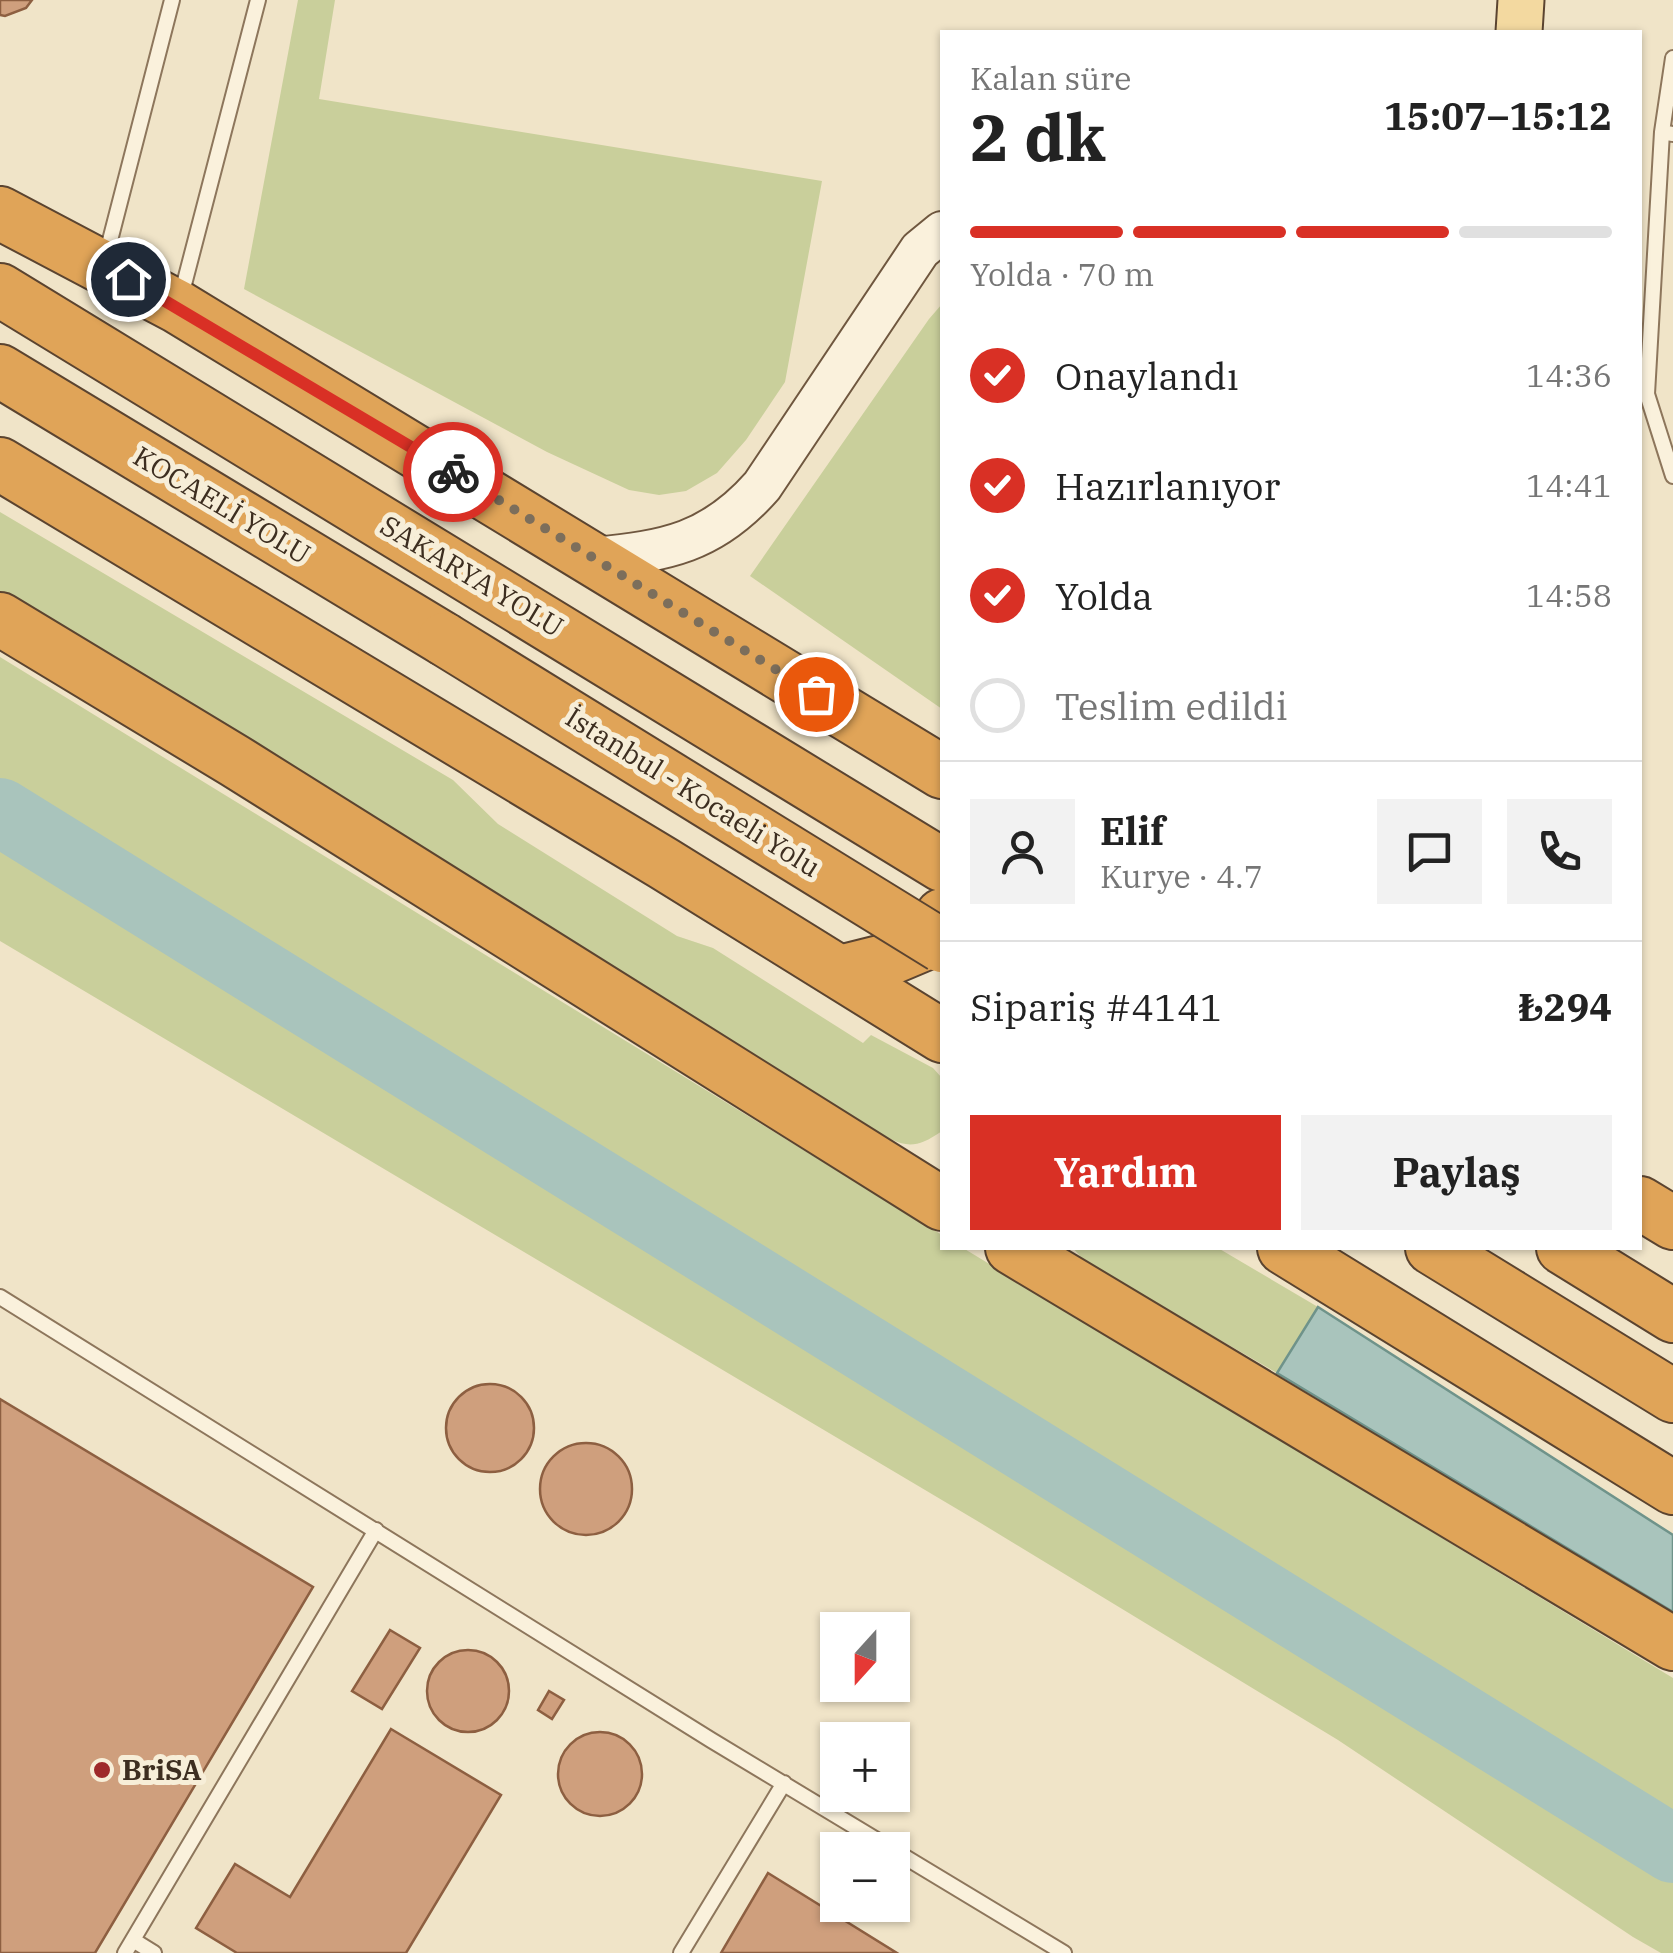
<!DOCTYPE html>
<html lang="tr">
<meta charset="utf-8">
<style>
:root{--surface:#fff;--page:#f2f2f2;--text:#222;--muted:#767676;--line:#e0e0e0;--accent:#d93025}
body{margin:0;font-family:"IBM Plex Serif",serif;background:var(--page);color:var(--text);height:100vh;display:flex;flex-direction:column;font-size:38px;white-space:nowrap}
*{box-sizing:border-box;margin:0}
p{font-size:32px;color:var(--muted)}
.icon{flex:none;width:55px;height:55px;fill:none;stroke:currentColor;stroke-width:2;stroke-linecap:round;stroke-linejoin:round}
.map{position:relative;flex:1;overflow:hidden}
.panel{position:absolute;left:940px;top:30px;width:702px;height:1220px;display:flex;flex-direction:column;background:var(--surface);border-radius:0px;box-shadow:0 2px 8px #0004}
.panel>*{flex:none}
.needle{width:65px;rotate:201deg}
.tools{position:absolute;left:820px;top:1612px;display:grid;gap:20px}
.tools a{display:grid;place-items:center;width:90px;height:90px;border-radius:0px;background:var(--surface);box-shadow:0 2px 8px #0004;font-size:50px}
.pin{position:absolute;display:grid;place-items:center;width:85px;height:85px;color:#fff;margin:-42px;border:5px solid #fff;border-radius:50%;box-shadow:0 2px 10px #0007}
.courier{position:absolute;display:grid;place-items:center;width:100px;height:100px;margin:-50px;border:8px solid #d93025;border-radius:50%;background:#fff;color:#222;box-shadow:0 2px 12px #0007}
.overview em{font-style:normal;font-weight:700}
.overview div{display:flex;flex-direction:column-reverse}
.overview{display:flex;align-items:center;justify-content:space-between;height:170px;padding:0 30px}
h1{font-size:65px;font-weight:700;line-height:75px}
.bar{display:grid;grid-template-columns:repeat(4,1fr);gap:15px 10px;align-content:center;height:120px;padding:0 30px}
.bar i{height:12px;border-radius:8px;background:var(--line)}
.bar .current{background:var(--accent)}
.bar p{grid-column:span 4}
.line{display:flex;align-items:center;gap:25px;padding:0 30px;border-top:2px solid var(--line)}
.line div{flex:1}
.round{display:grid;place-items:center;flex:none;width:105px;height:105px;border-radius:0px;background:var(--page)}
ol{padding:0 30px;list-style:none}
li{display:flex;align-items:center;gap:30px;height:110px}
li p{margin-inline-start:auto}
li .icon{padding:10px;border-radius:50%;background:var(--accent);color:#fff;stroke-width:4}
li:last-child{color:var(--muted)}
li i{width:55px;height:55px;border:5px solid var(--line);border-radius:50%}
.button{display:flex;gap:20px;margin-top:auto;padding:20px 30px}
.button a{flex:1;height:115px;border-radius:0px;background:var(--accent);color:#fff;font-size:40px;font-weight:700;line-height:115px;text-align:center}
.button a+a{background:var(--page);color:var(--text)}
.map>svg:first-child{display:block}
.green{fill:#c9cf9b}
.water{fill:#a9c4bc;stroke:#6f938a;stroke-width:2.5}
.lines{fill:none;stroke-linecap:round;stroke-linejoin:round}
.river{stroke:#a9c4bc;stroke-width:68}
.building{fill:#cf9f7d;stroke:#8d5f41;stroke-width:2.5}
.lane-casing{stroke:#8d765c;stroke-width:18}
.secondary-casing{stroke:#6f573f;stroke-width:44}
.primary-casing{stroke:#5b4430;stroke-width:49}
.highway-casing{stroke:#5b4430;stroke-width:56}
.lane{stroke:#faf1dc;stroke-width:14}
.secondary{stroke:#faf1dc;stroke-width:40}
.primary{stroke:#f3d9a0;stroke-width:45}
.highway{stroke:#e0a458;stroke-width:52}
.highway-bridge-casing{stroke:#5b4430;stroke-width:56;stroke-linecap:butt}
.highway-bridge{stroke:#e0a458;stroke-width:52}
.done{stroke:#7c6e5b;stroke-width:10;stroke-dasharray:0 18}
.route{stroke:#d93025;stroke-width:12}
.poi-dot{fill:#9e2a2b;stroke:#f7eed8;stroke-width:4}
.labels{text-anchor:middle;stroke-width:10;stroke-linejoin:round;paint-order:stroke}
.street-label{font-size:28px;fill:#3d2e20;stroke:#f7eed8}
.poi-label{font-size:28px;font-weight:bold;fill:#3d2e20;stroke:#f7eed8;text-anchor:start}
</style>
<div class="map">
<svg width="1673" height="1953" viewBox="0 0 1673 1953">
<rect width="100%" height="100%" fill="#f0e4c8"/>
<path class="green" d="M298,0H335L319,99L822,181L785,382L746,440L717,473L686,491L659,495L629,490L547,452L244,289Z
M942,304V709L750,576L929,319Z
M0,512L453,780L498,824L677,936L713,948L863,1043L871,1035L933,1068L942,1078V1131C911,1153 901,1145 870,1128L631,987L0,598Z
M0,657L942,1235V1248H963L1673,1678V1953H1661L1633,1937L1338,1740L979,1522L0,941Z
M1073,1248H1218L1318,1307L1277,1373L1085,1262Z"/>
<path class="water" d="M1318,1307L1673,1535V1612L1277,1373Z"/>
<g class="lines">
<path class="river" d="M0,812L1673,1849"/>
</g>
<path class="building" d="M0,0H32L26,8L5,16L0,15Z
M446 1428a44 44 0 1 1 88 0a44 44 0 1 1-88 0Z
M0,1399L313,1587L95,1953H0Z
M540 1489a46 46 0 1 1 92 0a46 46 0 1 1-92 0Z
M390,1630L420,1648L382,1709L352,1691Z
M427 1691a41 41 0 1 1 82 0a41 41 0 1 1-82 0Z
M549,1691L564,1700L552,1719L538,1710Z
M391,1729L501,1795L406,1953H237L196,1928L235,1864L290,1897Z
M558 1774a42 42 0 1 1 84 0a42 42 0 1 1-84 0Z
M768,1873L897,1953H721Z"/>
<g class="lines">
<g class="lane-casing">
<path id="lane" d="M1673,58L1662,132L1673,134
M1662,132L1647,394L1673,476
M106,256L172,0
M181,296L258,0
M0,1297L711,1740L1064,1953
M133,1940L154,1953
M125,1953L376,1530
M681,1953L784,1783"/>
</g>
<g class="secondary-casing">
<path id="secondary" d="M594,558C666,551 712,543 762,486L920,250L942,232"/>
</g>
<g class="primary-casing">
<path id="primary" d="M1519,32L1521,0"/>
</g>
<g class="highway-casing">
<path id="highway" d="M0,213L178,307L942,772
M0,290L942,865
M0,371L444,639
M0,464L663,863L942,1036
M0,619L235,761L942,1204
M840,972L884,961L922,945L942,915
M1640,1203L1673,1223
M1012,1248L1673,1644
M1284,1248L1673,1488
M1432,1248L1673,1396
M1563,1248L1673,1316"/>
</g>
<use href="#lane" class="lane"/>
<use href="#secondary" class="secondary"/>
<use href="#primary" class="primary"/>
<use href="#highway" class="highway"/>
<g class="highway-bridge-casing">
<path id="highway-bridge" d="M444,639L942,946"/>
</g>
<use href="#highway-bridge" class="highway-bridge"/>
</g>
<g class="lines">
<path class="done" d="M453,472L816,694"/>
<path class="route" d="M128,279L453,472"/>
</g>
<circle class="poi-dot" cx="102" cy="1770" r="10"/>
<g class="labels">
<g class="street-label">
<text transform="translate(222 505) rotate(31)" y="10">KOCAELİ YOLU</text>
<text transform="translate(472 576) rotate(31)" y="10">SAKARYA YOLU</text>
<text transform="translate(693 792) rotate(32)" y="10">İstanbul - Kocaeli Yolu</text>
</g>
<g class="poi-label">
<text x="122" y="1780">BriSA</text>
</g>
</g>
</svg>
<div class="tools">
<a><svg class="needle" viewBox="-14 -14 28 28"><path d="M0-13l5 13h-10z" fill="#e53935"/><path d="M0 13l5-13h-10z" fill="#767676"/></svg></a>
<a>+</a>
<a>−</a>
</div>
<div class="pin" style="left:816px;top:694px;background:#ea580c"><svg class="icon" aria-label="bag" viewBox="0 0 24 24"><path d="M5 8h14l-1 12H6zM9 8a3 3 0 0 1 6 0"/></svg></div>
<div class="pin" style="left:128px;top:279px;background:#1f2937"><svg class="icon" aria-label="home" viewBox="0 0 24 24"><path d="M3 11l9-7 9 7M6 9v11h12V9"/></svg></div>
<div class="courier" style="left:453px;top:472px"><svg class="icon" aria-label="bike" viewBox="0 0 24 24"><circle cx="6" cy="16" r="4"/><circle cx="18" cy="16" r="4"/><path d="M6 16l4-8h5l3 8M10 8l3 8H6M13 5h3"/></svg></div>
<section class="panel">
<div class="overview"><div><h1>2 dk</h1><p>Kalan süre</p></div><em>15:07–15:12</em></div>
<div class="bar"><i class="current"></i><i class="current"></i><i class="current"></i><i></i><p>Yolda · 70 m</p></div>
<ol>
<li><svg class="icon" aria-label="check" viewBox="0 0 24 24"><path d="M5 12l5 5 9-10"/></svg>Onaylandı<p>14:36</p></li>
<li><svg class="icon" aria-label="check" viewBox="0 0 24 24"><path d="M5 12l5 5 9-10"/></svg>Hazırlanıyor<p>14:41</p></li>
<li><svg class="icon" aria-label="check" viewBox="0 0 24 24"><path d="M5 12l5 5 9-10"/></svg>Yolda<p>14:58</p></li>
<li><i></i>Teslim edildi</li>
</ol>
<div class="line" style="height:180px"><a class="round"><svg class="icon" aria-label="person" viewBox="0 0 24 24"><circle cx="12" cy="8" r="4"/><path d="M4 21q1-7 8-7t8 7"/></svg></a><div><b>Elif</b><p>Kurye · 4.7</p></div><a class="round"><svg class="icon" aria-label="chat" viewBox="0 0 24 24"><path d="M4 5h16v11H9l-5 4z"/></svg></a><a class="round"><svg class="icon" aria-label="phone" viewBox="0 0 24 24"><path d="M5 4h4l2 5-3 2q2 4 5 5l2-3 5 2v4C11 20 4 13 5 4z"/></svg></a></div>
<div class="line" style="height:130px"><div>Sipariş #4141</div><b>₺294</b></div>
<div class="button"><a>Yardım</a><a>Paylaş</a></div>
</section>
</div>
